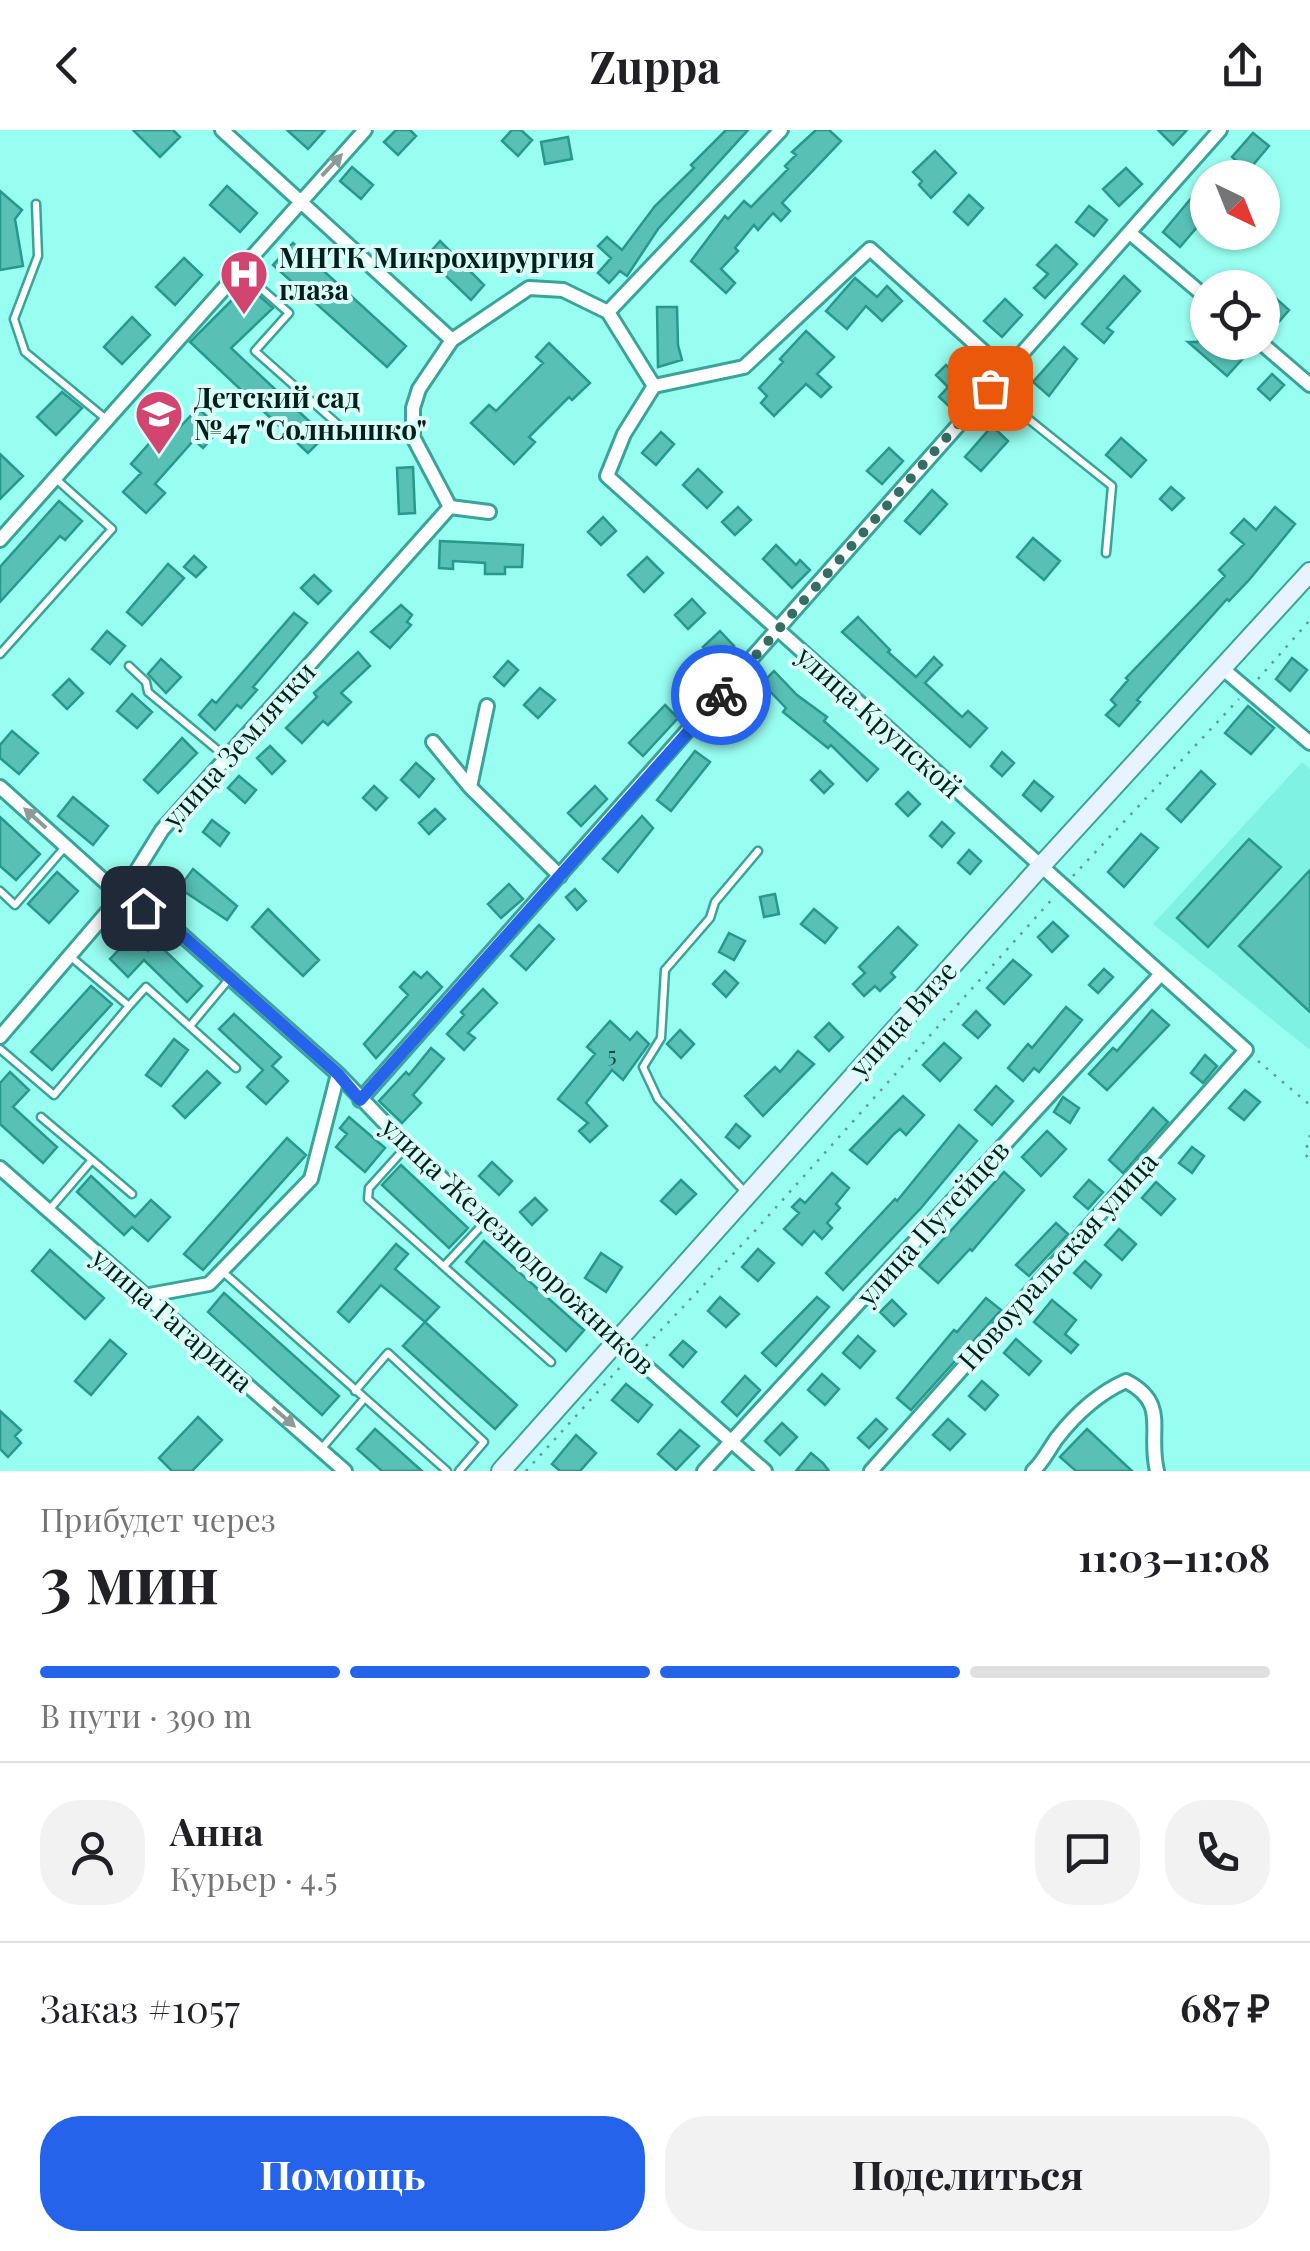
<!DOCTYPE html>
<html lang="ru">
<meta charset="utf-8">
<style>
:root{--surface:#fff;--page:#f2f2f2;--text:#202124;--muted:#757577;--line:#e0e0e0;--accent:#2563eb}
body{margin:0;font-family:"Playfair Display",serif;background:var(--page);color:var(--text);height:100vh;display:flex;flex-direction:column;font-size:38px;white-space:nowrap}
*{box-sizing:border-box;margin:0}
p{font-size:32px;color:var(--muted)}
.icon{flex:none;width:55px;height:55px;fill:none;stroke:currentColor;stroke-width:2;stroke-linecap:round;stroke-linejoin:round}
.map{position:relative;height:1341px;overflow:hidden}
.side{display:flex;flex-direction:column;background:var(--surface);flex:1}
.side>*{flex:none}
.needle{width:65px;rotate:137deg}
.controls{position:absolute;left:1190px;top:30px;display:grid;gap:20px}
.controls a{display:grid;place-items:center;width:90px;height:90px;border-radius:50%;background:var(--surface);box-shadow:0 2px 8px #0004;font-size:50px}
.pin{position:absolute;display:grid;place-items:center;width:85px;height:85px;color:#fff;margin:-42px;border-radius:20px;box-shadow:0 5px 15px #0006}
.courier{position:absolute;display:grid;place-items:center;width:100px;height:100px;margin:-50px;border:8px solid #2563eb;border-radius:50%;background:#fff;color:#222;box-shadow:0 2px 12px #0007}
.headline em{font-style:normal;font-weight:700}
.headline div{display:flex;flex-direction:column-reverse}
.headline{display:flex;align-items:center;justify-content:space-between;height:170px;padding:0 40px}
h1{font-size:65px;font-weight:700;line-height:75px}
.bar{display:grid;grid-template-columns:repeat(4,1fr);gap:15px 10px;align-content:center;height:120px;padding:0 40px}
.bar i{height:12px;border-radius:8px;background:var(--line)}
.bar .active{background:var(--accent)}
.bar p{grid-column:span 4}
.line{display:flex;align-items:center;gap:25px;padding:0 40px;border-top:2px solid var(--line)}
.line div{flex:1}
.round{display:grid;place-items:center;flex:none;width:105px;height:105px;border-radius:40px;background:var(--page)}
.primary-button{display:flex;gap:20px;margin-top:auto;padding:20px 40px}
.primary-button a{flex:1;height:115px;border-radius:40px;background:var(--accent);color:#fff;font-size:40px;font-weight:700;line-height:115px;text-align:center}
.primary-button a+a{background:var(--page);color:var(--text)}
header{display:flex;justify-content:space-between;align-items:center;height:130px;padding:0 40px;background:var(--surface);font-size:45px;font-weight:700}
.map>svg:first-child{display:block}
.built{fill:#80f2e4}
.building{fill:#58c0b5;stroke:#28978c;stroke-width:2.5}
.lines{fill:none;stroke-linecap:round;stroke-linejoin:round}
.lane-casing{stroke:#3aa499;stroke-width:11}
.street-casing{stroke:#3aa499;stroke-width:18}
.secondary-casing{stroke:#3aa499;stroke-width:22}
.path{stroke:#569d95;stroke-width:2.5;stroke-dasharray:2.5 8;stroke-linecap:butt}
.lane{stroke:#fff;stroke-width:6}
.street{stroke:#fff;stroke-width:12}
.secondary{stroke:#e7f4ff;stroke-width:18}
.oneway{fill:#8c9a98}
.done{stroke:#356c66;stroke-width:10;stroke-dasharray:0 18}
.route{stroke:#2563eb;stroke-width:12}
.labels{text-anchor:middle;stroke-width:8;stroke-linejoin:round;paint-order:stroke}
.number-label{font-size:22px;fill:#164642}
.poi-label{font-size:28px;font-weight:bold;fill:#001e1b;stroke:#d9fff9;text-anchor:start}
.street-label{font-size:28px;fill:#001e1b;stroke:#d9fff9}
</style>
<header><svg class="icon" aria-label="back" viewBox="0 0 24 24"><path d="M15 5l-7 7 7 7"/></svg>Zuppa<svg class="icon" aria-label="share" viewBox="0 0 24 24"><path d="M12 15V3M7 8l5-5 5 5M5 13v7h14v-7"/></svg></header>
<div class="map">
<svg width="1310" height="1341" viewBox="0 0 1310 1341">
<rect width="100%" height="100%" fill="#98fef1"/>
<path class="built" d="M1302,632L1310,639V920L1153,794Z"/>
<path class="building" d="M133,0H173L180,7L160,27Z
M287,0H325L308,19Z
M396,0H410L416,6L398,25L384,12Z
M512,0H521L532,10L518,26L502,11Z
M726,0H748L658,99L627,146L620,141L609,153L598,143L611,128L598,116L607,107L622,120L655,76L694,38L691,35Z
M816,0H829L841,11L782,73L790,81L781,91L773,83L758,100L754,95L735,118L738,121L721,139L735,153L726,163L691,131L725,86L728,89L744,71L751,77L788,39L785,36L796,25L792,22Z
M1158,0H1187L1173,15Z
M1253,3L1269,16L1248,41L1232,27Z
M568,7L572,29L545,34L541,12Z
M935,21L956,43L931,68L919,55L922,51L913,42Z
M352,37L373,55L361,69L340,51Z
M1126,38L1142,54L1119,76L1103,59Z
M1208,48V79L1201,87L1204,89L1180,117L1163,102Z
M227,56L257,83L240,102L210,75Z
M0,61L22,80L15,89L23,136L0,140Z
M969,65L983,78L968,95L954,82Z
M1089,76L1107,90L1094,106L1076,92Z
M440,111L484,155L471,170L426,127Z
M293,113L406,216L387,237L273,135Z
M1056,115L1077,134L1045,168L1034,158L1048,144L1037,135Z
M184,128L202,145L175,175L156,157Z
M1124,146L1140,161L1107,198L1113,202L1104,213L1082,194Z
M855,148L877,167L887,156L902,171L882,191L866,176L847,199L826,181Z
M247,155L273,178L231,218L325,306L308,323L190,212Z
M1262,156L1289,180L1277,194L1262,180Z
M1005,169L1022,185L1002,207L984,191Z
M657,177H677L678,215L682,230L658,237Z
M132,187L150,205L122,234L104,217Z
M1208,200V212H1232L1246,225L1227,246L1188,212H1197Z
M806,201L834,227L817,244L831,257L821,267L806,254L774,286L761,273L767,266L759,258L783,232L780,229Z
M549,213L590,253L572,270L569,267L529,307L535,312L514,334L471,293L489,275L496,281L543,233L536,227Z
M1064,217L1077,229L1049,266L1033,252Z
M946,235L969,257L950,277L939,267L948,257L936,245Z
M1272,244L1284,255L1270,270L1258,259Z
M62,262L82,278L56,305L37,287Z
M198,278L220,299L203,318L194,310L155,354L165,363L146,383L123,362L141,343L131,334L171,289L180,297Z
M992,296L1008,311L981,341L965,327Z
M661,302L674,314L656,335L642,323Z
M1121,308L1146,330L1131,347L1106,325Z
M889,318L903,331L882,354L867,341Z
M0,324L23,346L0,369Z
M413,337L415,383L399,384L397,338Z
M698,339L722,362L707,378L683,355Z
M1171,357L1184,368L1172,380L1160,369Z
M932,360L947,374L920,404L905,391Z
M59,371L82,391L65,410L60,406L0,472V437Z
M738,377L751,390L735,405L722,392Z
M1275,377L1295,394L1249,450L1229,471L1227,469L1137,570L1140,572L1119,596L1106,585L1116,575L1111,570L1128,550L1126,548L1225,446L1219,440L1244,414L1231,403L1244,389L1256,400Z
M603,387L616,401L601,415L588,402Z
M1033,408L1060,431L1044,450L1017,427Z
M440,411L523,415L522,437H505V444H485V433L453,431V439L439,438Z
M776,415L796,435L800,430L810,440L792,458L763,429Z
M194,426L206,437L196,447L184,437Z
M647,427L663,443L644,462L628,445Z
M168,434L184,448L142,495L127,482Z
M314,445L331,461L318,474L301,458Z
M692,469L705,483L688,499L675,485Z
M401,475L412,485L407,492L411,495L390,518L371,502Z
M294,483L307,493L253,557L257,560L241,578L237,575L215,600L199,585L212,570L216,573Z
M858,487L890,520L888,522L916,547L934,527L942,535L925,553L962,587L968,581L987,598L970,617L842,502Z
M107,501L125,516L110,534L92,519Z
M720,501L734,516L717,532L703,517Z
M358,522L370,536L341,563L351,572L328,595L323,591L302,613L286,598L317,567L314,563Z
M1292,528L1307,540L1290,561L1276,549Z
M161,529L181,547L166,563L148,544Z
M508,531L518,540L504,556L494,547Z
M774,541L797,565L827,587L824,591L878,639L867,651L831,615L828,618L783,582L786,578L762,553Z
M69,549L83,563L67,579L53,565Z
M540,558L555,570L538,588L524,575Z
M132,564L152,582L137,598L117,581Z
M665,575L678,588L643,626L629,613Z
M1248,576L1274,598L1251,624L1225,603Z
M12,601L38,623L19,644L0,628V615Z
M182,608L197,623L158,663L144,650Z
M270,616L285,631L272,644L257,628Z
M695,621L710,632L671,681L657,670Z
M1002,622L1014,633L1002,646L991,636Z
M416,633L434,649L419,667L401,650Z
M820,641L833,654L824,663L811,650Z
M1201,641L1215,654L1181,692L1167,679Z
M239,646L256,660L245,673L228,658Z
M1034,651L1053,667L1041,681L1023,665Z
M374,656L387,668L376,680L363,668Z
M595,656L607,669L581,696L568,683Z
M908,662L920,674L908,686L896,674Z
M73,667L108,696L93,715L58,686Z
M435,679L445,689L429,704L419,693Z
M642,686L653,698L618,742L603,729Z
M0,687L40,724L16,750L0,736Z
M212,690L229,703L220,716L203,702Z
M942,692L954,703L942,717L930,706Z
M1141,704L1158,718L1124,757L1108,742Z
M1249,709L1281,737L1208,817L1177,788Z
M969,720L981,731L970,744L958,733Z
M193,739L237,776L227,790L179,758Z
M1310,740V882L1239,816Z
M57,742L78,761L49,793L28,774Z
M509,754L523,769L501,788L488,774Z
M575,759L586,771L577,780L566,767Z
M775,764L779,784L764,787L760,767Z
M268,779L319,830L303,846L252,797Z
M814,779L837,798L825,813L801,794Z
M1053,792L1068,806L1052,822L1038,807Z
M539,795L554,809L526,840L511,826Z
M898,797L917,815L891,843L895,847L880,861L875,856L864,866L853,854L865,843L859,837Z
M729,803L745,811L734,830L719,822Z
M132,806L148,821L156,812L202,856L187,872L144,830L128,847L110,829Z
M1013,830L1031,845L1004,874L987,858Z
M1104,839L1113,847L1098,863L1089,855Z
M725,841L738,853L726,867L713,854Z
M414,842L421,848L427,842L442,857L376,928L364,914L408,865L400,857Z
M91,856L112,874L52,940L31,922Z
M483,859L497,873L468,903L475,908L464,920L447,904L464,885L461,882Z
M1066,877L1082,890L1039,942L1034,938L1023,951L1008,938L1028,914L1032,918Z
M1152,880L1169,895L1107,960L1089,944L1113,918L1117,921Z
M976,881L990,895L978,908L963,895Z
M234,884L281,927L272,936L288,951L266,974L247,957L263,940L219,899Z
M610,891L630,910L637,902L649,914L623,950L612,940L586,973L607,996L590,1012L579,1001L588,993L558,969L595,924L587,917Z
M829,893L843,907L829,921L815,907Z
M680,900L694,914L681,928L667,914Z
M174,909L188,920L161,956L146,945Z
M944,913L961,928L940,951L923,935Z
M431,918L444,929L413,965L421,973L402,993L379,971L406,942L409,945Z
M798,921L814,934L763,986L745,966L775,937L780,942Z
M1205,925L1217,936L1203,953L1191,943Z
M207,941L220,953L185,988L173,976Z
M10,942L29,960L13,977L57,1017L43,1033L0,994V953Z
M996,956L1013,971L992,995L975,980Z
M1245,960L1260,972L1244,990L1229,978Z
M903,966L924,985L906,1005L900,999L894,1004L867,1034L850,1020Z
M1063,967L1079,978L1070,993L1054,982Z
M1153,978L1168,992L1123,1043L1109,1030Z
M349,987L385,1018L365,1042L336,1017L347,1004L340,998Z
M736,994L750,1006L739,1018L726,1007Z
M959,995L977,1011L921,1078L843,1160L826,1143L895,1069L897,1071Z
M1047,1001L1066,1019L1041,1046L1022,1027Z
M287,1008L306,1025L203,1140L184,1124Z
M1192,1017L1204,1026L1192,1043L1179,1033Z
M492,1032L512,1051L499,1065L479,1046Z
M401,1035L468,1098L449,1118L382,1055Z
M1004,1042L1024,1060L972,1121L970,1119L938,1153L919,1136Z
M832,1043L849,1058L836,1074L840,1078L827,1093L832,1098L822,1109L814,1101L802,1115L784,1099L799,1083L792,1077L800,1069L805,1073Z
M91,1046L135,1087L151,1070L170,1087L148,1111L132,1097L124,1105L77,1062Z
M681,1050L696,1064L676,1084L661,1071Z
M1089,1050L1103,1062L1088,1079L1074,1067Z
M1156,1052L1175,1069L1161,1085L1142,1068Z
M535,1068L547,1080L532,1095L520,1082Z
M1056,1093L1068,1104L1029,1146L1016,1135Z
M1119,1099L1136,1114L1122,1130L1105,1115Z
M484,1111L584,1200L566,1221L466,1132Z
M396,1114L408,1124L395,1139L439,1177L425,1192L381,1155L349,1192L338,1182Z
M758,1119L774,1133L758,1151L742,1137Z
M50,1120L104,1168L85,1189L32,1141Z
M601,1123L622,1137L606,1162L585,1148Z
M1085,1131L1101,1145L1091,1158L1074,1143Z
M224,1163L339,1266L322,1285L208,1182Z
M720,1167L739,1184L726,1197L708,1181Z
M817,1167L829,1177L776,1236L762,1223Z
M986,1168L1001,1180L911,1280L897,1268L954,1200L957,1202Z
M892,1170L906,1184L894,1196L880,1182Z
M1052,1170L1076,1190L1065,1204L1078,1215L1071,1223L1034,1192Z
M425,1192L517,1275L495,1299L403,1216Z
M858,1206L875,1221L860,1238L843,1223Z
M1016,1209L1041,1231L1029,1245L1004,1223Z
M110,1210L126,1224L91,1265L75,1251Z
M683,1211L696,1222L683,1237L670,1225Z
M822,1244L839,1259L825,1275L808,1260Z
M745,1246L760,1260L737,1286L722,1272Z
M982,1251L998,1265L985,1280L969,1266Z
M626,1254L652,1275L638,1292L612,1270Z
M0,1281L21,1300L15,1306L21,1313L8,1327L0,1319Z
M198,1287L222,1310L192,1341H172L159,1328Z
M876,1289L887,1299L869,1318L858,1308Z
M948,1289L965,1304L950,1320L933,1305Z
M782,1293L797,1307L780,1325L765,1311Z
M375,1299L422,1341H382L357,1319Z
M1087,1299L1132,1341H1076L1060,1327Z
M680,1300L699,1316L676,1340L658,1324Z
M576,1305L596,1323L580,1341H560L552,1334Z
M811,1323L823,1333L829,1341H796Z"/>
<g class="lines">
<g class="lane-casing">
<path id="lane" d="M36,74L38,126L14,189L25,222L106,289
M241,141L289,183L255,221L352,307
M991,259L1112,356L1106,423
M0,524L112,399L56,349
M129,536L146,552L148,562L226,627
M0,761L15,775L65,717
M129,876L146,857L236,938
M190,896L230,848
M0,919L54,965L129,876L71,827
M41,987L92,1030
M406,1017L369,1058L368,1069L551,1232
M745,1062L658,969L643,937L661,908L665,840L710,788L715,772L758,721
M49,1080L92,1030L132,1064
M444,1136L486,1091
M223,1142L447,1341
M355,1261L388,1223L484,1312L459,1341
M322,1318L364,1269"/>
</g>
<g class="street-casing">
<path id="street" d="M222,0L452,210
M1130,103L1208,169
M608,182L781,0
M1260,212L1310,255
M654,256L744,237L870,119L1005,241
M489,382L450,377L413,307V278L419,259L452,210L529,158L563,160L608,182L654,256L624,304L607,346L1246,920L871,1341
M0,410L365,0
M1222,538L1310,613
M487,576L470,657L560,746
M433,612L470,657
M0,657L121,766L165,790L338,944L407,1016L616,1210L765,1341
M0,907L121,766L162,700L450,377
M360,970L1220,0
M0,1038L345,1341
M144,1166L209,1154L311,1049L338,944
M704,1341L1161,844
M1033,1341C1043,1332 1049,1319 1057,1308C1075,1285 1099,1263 1126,1251C1170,1274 1147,1300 1157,1341"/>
</g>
<g class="secondary-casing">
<path id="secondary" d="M501,1341L1040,737L1310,442"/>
</g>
<path class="path" d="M1258,549L1310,490
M1073,746L1239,569
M1258,931L1310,975
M1310,1005L1305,1024L1310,1030
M646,1216L753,1103L1054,767
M526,1341L624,1233"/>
<use href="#lane" class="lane"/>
<use href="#street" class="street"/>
<use href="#secondary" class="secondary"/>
</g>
<defs><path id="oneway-solid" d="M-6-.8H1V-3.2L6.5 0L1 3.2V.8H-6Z" transform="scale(2.5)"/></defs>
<g class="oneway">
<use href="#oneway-solid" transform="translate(332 35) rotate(-47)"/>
<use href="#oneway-solid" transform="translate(35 688) rotate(-138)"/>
<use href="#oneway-solid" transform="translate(284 1287) rotate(41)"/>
</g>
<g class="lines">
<path class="done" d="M721,565L990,258"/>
<path class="route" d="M143,778L165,790L338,944L360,970L721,565"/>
</g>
<defs>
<g id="hospital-pin" transform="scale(2.5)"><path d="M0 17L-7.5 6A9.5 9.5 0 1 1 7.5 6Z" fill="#d24571" stroke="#d9fff9"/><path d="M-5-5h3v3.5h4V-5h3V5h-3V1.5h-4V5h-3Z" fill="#fff"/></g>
<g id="school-pin" transform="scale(2.5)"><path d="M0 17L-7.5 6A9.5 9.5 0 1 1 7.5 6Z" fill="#d24571" stroke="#d9fff9"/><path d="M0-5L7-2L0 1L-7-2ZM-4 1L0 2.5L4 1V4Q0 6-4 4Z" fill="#fff"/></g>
</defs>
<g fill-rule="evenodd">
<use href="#hospital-pin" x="244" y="144"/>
<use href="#school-pin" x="159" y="284"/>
</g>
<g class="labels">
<g class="number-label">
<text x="612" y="933">5</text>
</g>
<g class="poi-label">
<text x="279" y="138">МНТК Микрохирургия<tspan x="279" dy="32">глаза</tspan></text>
<text x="194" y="278">Детский сад<tspan x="194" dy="32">№47 "Солнышко"</tspan></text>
</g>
<g class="street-label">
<text transform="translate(879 592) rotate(42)" y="10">улица Крупской</text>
<text transform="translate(239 615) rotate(-48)" y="10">улица Землячки</text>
<text transform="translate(903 889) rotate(-48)" y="10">улица Визе</text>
<text transform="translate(933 1093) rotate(-48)" y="10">улица Путейцев</text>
<text transform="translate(518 1116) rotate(43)" y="10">улица Железнодорожников</text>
<text transform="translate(1058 1131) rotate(-48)" y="10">Новоуральская улица</text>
<text transform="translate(172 1190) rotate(41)" y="10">улица Гагарина</text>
</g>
</g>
</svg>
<div class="controls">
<a><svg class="needle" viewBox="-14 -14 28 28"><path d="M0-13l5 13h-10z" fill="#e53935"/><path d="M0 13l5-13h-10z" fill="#757577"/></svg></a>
<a><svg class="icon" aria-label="locate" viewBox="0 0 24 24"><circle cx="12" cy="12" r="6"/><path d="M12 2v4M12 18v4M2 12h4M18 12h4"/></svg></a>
</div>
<div class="pin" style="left:990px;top:258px;background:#ea580c"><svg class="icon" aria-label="bag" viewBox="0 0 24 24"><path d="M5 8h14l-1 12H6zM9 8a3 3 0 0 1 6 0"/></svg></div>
<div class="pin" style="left:143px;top:778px;background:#1f2937"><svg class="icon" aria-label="home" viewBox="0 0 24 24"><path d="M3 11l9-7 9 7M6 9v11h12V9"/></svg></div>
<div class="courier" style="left:721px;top:565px"><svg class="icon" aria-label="bike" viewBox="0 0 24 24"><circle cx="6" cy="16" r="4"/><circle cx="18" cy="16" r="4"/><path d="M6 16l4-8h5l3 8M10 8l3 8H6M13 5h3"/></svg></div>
</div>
<section class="side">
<div class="headline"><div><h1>3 мин</h1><p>Прибудет через</p></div><em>11:03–11:08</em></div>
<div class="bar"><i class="active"></i><i class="active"></i><i class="active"></i><i></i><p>В пути · 390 m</p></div>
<div class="line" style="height:180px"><a class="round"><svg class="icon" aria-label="person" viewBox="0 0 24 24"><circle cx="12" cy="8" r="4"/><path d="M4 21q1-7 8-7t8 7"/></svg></a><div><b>Анна</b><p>Курьер · 4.5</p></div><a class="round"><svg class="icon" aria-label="chat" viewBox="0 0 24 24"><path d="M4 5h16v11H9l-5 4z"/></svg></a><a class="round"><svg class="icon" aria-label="phone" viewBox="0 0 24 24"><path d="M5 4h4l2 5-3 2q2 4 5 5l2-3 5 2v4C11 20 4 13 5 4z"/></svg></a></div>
<div class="line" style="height:130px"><div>Заказ #1057</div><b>687 ₽</b></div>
<div class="primary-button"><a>Помощь</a><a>Поделиться</a></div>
</section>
